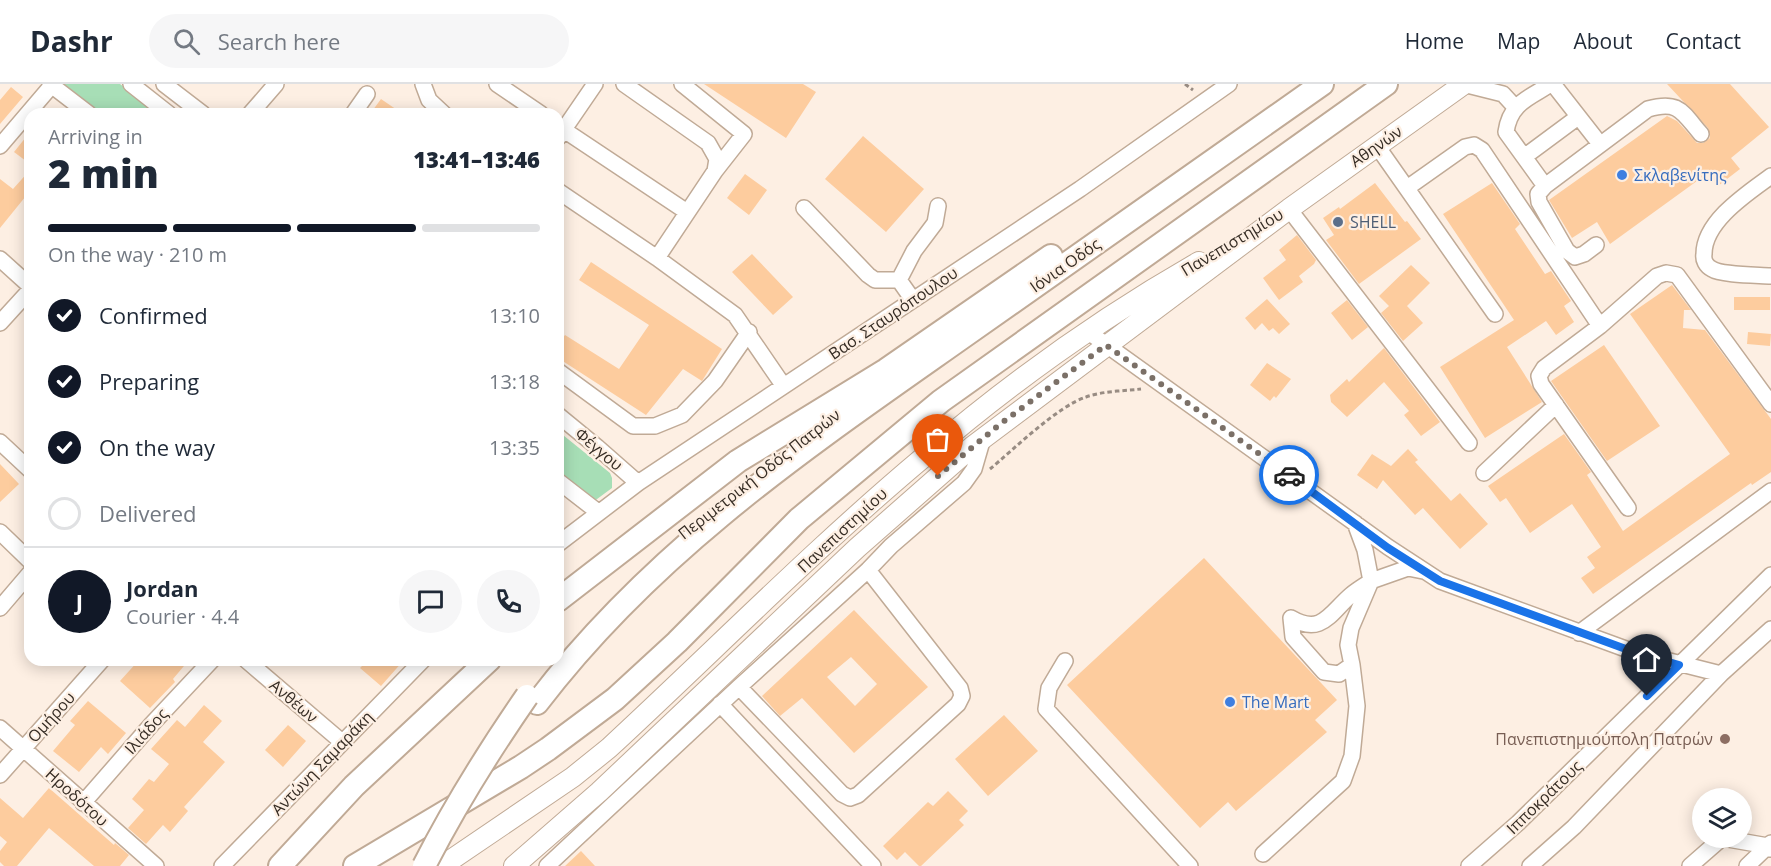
<!DOCTYPE html>
<meta charset="utf-8">
<style>
:root{--surface:#fff;--page:#f6f6f7;--text:#1f2937;--muted:#747a83;--line:#e0e1e3;--accent:#111827}
body{margin:0;font-family:"Open Sans",sans-serif;background:var(--page);color:var(--text);height:100vh;display:flex;flex-direction:column;font-size:22px;white-space:nowrap}
*{box-sizing:border-box;margin:0}
p{font-size:20px;color:var(--muted)}
.icon{flex:none;width:33px;height:33px;fill:none;stroke:currentColor;stroke-width:2;stroke-linecap:round;stroke-linejoin:round}
.map{position:relative;flex:1;overflow:hidden}
.details{position:absolute;left:24px;top:24px;width:540px;height:558px;display:flex;flex-direction:column;background:var(--surface);border-radius:18px;box-shadow:0 3px 15px #0003}
.details>*{flex:none}
.fabs{position:absolute;left:1692px;top:704px;display:grid;gap:12px}
.fabs a{display:grid;place-items:center;width:60px;height:60px;border-radius:50%;background:var(--surface);box-shadow:0 3px 15px #0003;font-size:30px}
.pin{position:absolute;display:grid;place-items:center;width:51px;height:51px;color:#fff;margin:-62px -26px;border-radius:50% 50% 50% 0;rotate:-45deg;box-shadow:0 0 6px #0007}
.pin .icon{rotate:45deg}
.courier{position:absolute;display:grid;place-items:center;width:60px;height:60px;margin:-30px;border:4px solid #1a73e8;border-radius:50%;background:#fff;color:#222;box-shadow:0 2px 8px #0007}
.head em{font-style:normal;font-weight:800}
.head div{display:flex;flex-direction:column-reverse}
.head{display:flex;align-items:center;justify-content:space-between;height:102px;padding:0 24px}
h1{font-size:39px;font-weight:800;line-height:45px}
.bar{display:grid;grid-template-columns:repeat(4,1fr);gap:9px 6px;align-content:center;height:72px;padding:0 24px}
.bar i{height:8px;border-radius:4px;background:var(--line)}
.bar .on{background:var(--accent)}
.bar p{grid-column:span 4}
.line{display:flex;align-items:center;gap:15px;padding:0 24px;border-top:2px solid var(--line)}
.line div{flex:1}
.round{display:grid;place-items:center;flex:none;width:63px;height:63px;border-radius:32px;background:var(--page)}
ol{padding:0 24px;list-style:none}
li{display:flex;align-items:center;gap:18px;height:66px}
li p{margin-inline-start:auto}
li .icon{padding:6px;border-radius:50%;background:var(--accent);color:#fff;stroke-width:4}
li:last-child{color:var(--muted)}
li i{width:33px;height:33px;border:3px solid var(--line);border-radius:50%}
header{display:flex;align-items:center;gap:36px;box-sizing:border-box;height:84px;padding:0 30px;background:var(--surface);border-bottom:2px solid var(--line)}
header strong{font-size:28px}
nav{display:flex;gap:33px;margin-inline-start:auto;font-size:21px}
.search{width:420px;height:54px;background:var(--page);display:flex;align-items:center;gap:15px;box-sizing:border-box;padding:0 21px;border-radius:33px;color:var(--muted);font-size:22px}
.map>svg:first-child{display:block}
.green{fill:#a7deb6}
.building{fill:#fdcc9e;fill-rule:evenodd}
.lines{fill:none;stroke-linecap:round;stroke-linejoin:round}
.minor-casing{stroke:#c0aa96;stroke-width:18}
.major-casing{stroke:#c0aa96;stroke-width:22}
.highway-casing{stroke:#c0aa96;stroke-width:26}
.path{stroke:#988c83;stroke-width:3;stroke-dasharray:4.5 3;stroke-linecap:butt}
.minor{stroke:#fff;stroke-width:15}
.major{stroke:#fff;stroke-width:20}
.highway{stroke:#fff;stroke-width:22}
.highway-bridge-casing{stroke:#c0aa96;stroke-width:26;stroke-linecap:butt}
.highway-bridge{stroke:#fff;stroke-width:22}
.done{stroke:#7b7067;stroke-width:6;stroke-dasharray:0 10.8}
.route{stroke:#1a73e8;stroke-width:8}
.shop-dot{fill:#3f7fe0;stroke:#fdefe3;stroke-width:2}
.service-dot{fill:#5c6f8a;stroke:#fdefe3;stroke-width:2}
.education-dot{fill:#8d6e63;stroke:#fdefe3;stroke-width:2}
.labels{text-anchor:middle;stroke-width:4.5;stroke-linejoin:round;paint-order:stroke}
.street-label{font-size:16px;fill:#352c24;stroke:#fdefe3}
.shop-label{font-size:16px;fill:#366cbe;stroke:#fdefe3;text-anchor:start}
.service-label{font-size:16px;fill:#4e5e75;stroke:#fdefe3;text-anchor:start}
.education-label{font-size:16px;fill:#785e54;stroke:#fdefe3;text-anchor:end}
</style>
<header>
<strong>Dashr</strong>
<div class="search"><svg class="icon" aria-label="search" viewBox="0 0 24 24"><circle cx="10" cy="10" r="6"/><path d="M15 15l6 6"/></svg>Search here</div>
<nav><a>Home</a><a>Map</a><a>About</a><a>Contact</a></nav>
</header>
<div class="map">
<svg width="1771" height="782" viewBox="0 0 1771 782">
<rect width="100%" height="100%" fill="#fdefe3"/>
<path class="green" d="M61,0H120L159,30H99Z
M558,347L610,389L612,394V404L593,418L558,391Z"/>
<path class="building" d="M704,0H803L816,8L786,54Z
M1667,0H1730L1769,43L1731,74L1740,85L1718,102L1708,89L1610,160L1597,138L1572,154L1549,116L1667,32L1677,37L1697,59H1703L1710,54L1708,44Z
M11,3L23,13L0,40V16Z
M381,15L403,30H370Z
M30,48V80L14,68Z
M863,52L924,105L886,148L825,95Z
M30,86V107L0,144V95L13,105Z
M745,90L767,106L749,131L727,114Z
M1375,99L1405,138L1407,137L1421,155L1359,200L1326,156L1334,151L1323,134L1339,123L1340,125Z
M1492,99L1520,140L1515,145L1545,190L1551,187L1571,217L1564,222L1574,238L1556,251L1546,237L1507,263L1542,318L1485,354L1440,283L1514,236L1443,130Z
M1297,151L1316,176L1314,180L1299,192L1303,198L1279,216L1263,194L1286,176L1279,166Z
M752,170L793,213L773,231L732,188Z
M591,178L722,265L702,297L683,285L646,331L558,274V260L565,251L619,285L649,241L579,196Z
M1411,181L1430,199L1407,222L1423,239L1403,257L1381,229L1389,222L1379,212Z
M1672,201L1691,226H1684L1683,244L1705,246L1771,335V388L1752,401L1751,399L1593,510L1581,494L1595,484L1587,473L1601,463L1572,420L1530,449L1506,414L1500,418L1488,402L1564,350L1591,388L1587,391L1623,447L1730,370L1630,230Z
M1734,213H1770V226H1734Z
M1267,215L1290,240L1279,250L1273,244L1269,247L1262,239L1255,246L1245,234Z
M1347,216L1368,243L1352,256L1331,229Z
M1748,248L1771,250L1770,262L1747,260Z
M1604,261L1660,342L1607,377L1551,297Z
M1384,264L1440,338L1421,352L1404,331L1409,327L1384,298L1347,333L1331,318L1330,311L1347,295L1349,298Z
M1267,279L1291,295L1276,314L1274,312L1270,317L1250,301Z
M1408,365L1418,376L1415,378L1451,417L1460,409L1488,440L1460,465L1423,424L1415,431L1383,396L1377,405L1357,391L1372,370L1391,382Z
M0,380L19,400L0,418Z
M1204,474L1337,616L1315,636L1327,648L1236,727L1228,718L1200,744L1067,601Z
M854,526L928,603L854,669L802,614L780,632L762,612ZM851,573L877,600L855,622L827,593Z
M139,576H189L173,595L175,598L150,624L120,597Z
M368,576H404L381,602L360,584Z
M88,617L126,649L108,670L101,663L79,688L53,667L75,641L70,637Z
M204,621L222,637L203,658L225,678L184,723L188,727L170,748L163,741L146,760L128,744L144,726L132,715L149,695L154,698L169,680L151,665L177,636L185,643Z
M1004,631L1038,667L988,712L955,675Z
M288,641L306,657L283,683L265,666Z
M49,704L114,761L115,759L129,771L120,782H94L49,744L17,782H4L0,778V767L7,758L0,752V714L23,734Z
M948,707L968,727L959,736L964,741L921,782H919L905,768L897,776L883,762L928,718L933,722Z
M581,767L595,782H565Z"/>
<g class="lines">
<g class="minor-casing">
<path id="minor" d="M50,0L89,30
M131,0L169,30
M164,0L203,30
M423,0L429,16L444,30
M497,0L541,30
M624,0L708,59L717,75L715,87L657,174
M682,0L744,50L715,87
M1463,0L1503,10L1515,23
M1553,0L1600,60
M250,30L276,0
M353,30L367,10
M558,42L687,128
M558,54L595,0
M0,62L53,0
M1377,62L1495,230
M1524,73L1578,33
M1771,92C1748,109 1704,137 1704,170C1703,176 1706,182 1712,185C1721,191 1758,191 1771,192
M1545,102L1506,48C1510,19 1529,14 1551,0
M1407,104L1465,63L1474,61L1482,66L1600,242L1657,192L1666,189L1677,191L1771,320
M558,107L657,174L735,231L783,301
M804,124L868,191L875,196H899L913,216
M1289,125L1469,359
M1596,161L1584,170L1575,173L1567,167L1539,118L1538,110L1545,102L1648,25C1679,16 1682,28 1701,50
M0,175L30,202
M899,196L914,167L935,139L938,122
M0,239L30,206
M1600,242L1544,284L1539,292L1541,300L1628,424
M1087,247L1388,463L1440,497L1634,568L1721,590
M558,287L633,342H655L682,331L715,297L749,248
M558,331L597,363L638,399
M0,358L30,386
M1484,389L1556,321
M558,397L598,428
M0,448L30,477
M558,460L638,399L1080,105L1229,0
M0,524L30,489
M1291,534C1322,552 1330,529 1351,511C1357,506 1364,502 1371,497L1365,466L1355,439
M1291,534L1293,553L1324,588L1339,590L1352,581
M1579,549L1771,407
M246,576L342,658
M1065,577L1049,604L1046,625L1190,782
M739,603L842,710L850,714L858,711L958,620L962,612L960,604L868,486
M720,620L873,782
M0,644L156,782
M0,691L102,576
M83,719L151,641L212,576
M1263,770L1343,697L1352,672L1357,622L1352,581L1348,561L1351,544L1371,497L1408,484L1423,487
M222,782L423,576
M547,782L739,603L868,486L891,462L964,399L974,385L983,354
M1469,782L1518,739L1771,491
M1530,782L1574,743L1721,590L1771,545
M1690,782L1722,754L1768,762L1771,765
M1747,782L1771,759"/>
</g>
<g class="major-casing">
<path id="major" d="M442,782L573,693L609,664C714,567 815,464 925,372C1010,299 1101,234 1199,178
M514,782L599,708L857,464L973,362L1289,125L1464,0"/>
</g>
<g class="highway-casing">
<path id="highway" d="M558,516L738,377L886,286L1051,172
M537,619C655,464 811,360 967,250C1086,167 1203,83 1322,0
M280,782L354,702L489,576
M355,782L521,683L548,665L615,615L677,558L799,435L941,317L1386,0"/>
</g>
<path class="path" d="M1185,0L1193,6
M990,385C1014,365 1058,322 1086,313C1103,307 1123,307 1141,305"/>
<use href="#minor" class="minor"/>
<use href="#major" class="major"/>
<use href="#highway" class="highway"/>
<g class="highway-bridge-casing">
<path id="highway-bridge" d="M424,782C454,723 489,667 527,612"/>
</g>
<use href="#highway-bridge" class="highway-bridge"/>
</g>
<g class="lines">
<path class="done" d="M938,392L999,341L1106,261L1289,391"/>
<path class="route" d="M1289,391L1388,464L1440,497L1634,568L1679,581L1647,612"/>
</g>
<g class="shop-dot">
<circle cx="1622" cy="91" r="6"/>
<circle cx="1230" cy="618" r="6"/>
</g>
<circle class="service-dot" cx="1338" cy="138" r="6"/>
<circle class="education-dot" cx="1725" cy="655" r="6"/>
<g class="labels">
<g class="street-label">
<text transform="translate(1376 62) rotate(-35)" y="6">Αθηνών</text>
<text transform="translate(1232 158) rotate(-31)" y="6">Πανεπιστημίου</text>
<text transform="translate(1065 181) rotate(-35)" y="6">Ιόνια Οδός</text>
<text transform="translate(893 229) rotate(-34)" y="6">Βασ. Σταυρόπουλου</text>
<text transform="translate(599 365) rotate(40)" y="6">Φέγγου</text>
<text transform="translate(759 390) rotate(-38)" y="6">Περιμετρική Οδός Πατρών</text>
<text transform="translate(842 446) rotate(-43)" y="6">Πανεπιστημίου</text>
<text transform="translate(294 617) rotate(40)" y="6">Ανθέων</text>
<text transform="translate(51 633) rotate(-48)" y="6">Ομήρου</text>
<text transform="translate(146 647) rotate(-48)" y="6">Ιλιάδος</text>
<text transform="translate(322 679) rotate(-46)" y="6">Αντώνη Σαμαράκη</text>
<text transform="translate(77 713) rotate(42)" y="6">Ηροδότου</text>
<text transform="translate(1544 713) rotate(-44)" y="6">Ιπποκράτους</text>
</g>
<g class="shop-label">
<text x="1634" y="97">Σκλαβενίτης</text>
<text x="1242" y="624">The Mart</text>
</g>
<g class="service-label">
<text x="1350" y="144">SHELL</text>
</g>
<g class="education-label">
<text x="1713" y="661">Πανεπιστημιούπολη Πατρών</text>
</g>
</g>
</svg>
<div class="fabs">
<a><svg class="icon" aria-label="layers" viewBox="0 0 24 24"><path d="M12 4l9 5-9 5-9-5zM3 14l9 5 9-5"/></svg></a>
</div>
<div class="pin" style="left:938px;top:392px;background:#ea580c"><svg class="icon" aria-label="bag" viewBox="0 0 24 24"><path d="M5 8h14l-1 12H6zM9 8a3 3 0 0 1 6 0"/></svg></div>
<div class="pin" style="left:1647px;top:612px;background:#1f2937"><svg class="icon" aria-label="home" viewBox="0 0 24 24"><path d="M3 11l9-7 9 7M6 9v11h12V9"/></svg></div>
<div class="courier" style="left:1289px;top:391px"><svg class="icon" aria-label="car" viewBox="0 0 24 24"><path d="M5 17H2v-5l4-1 3-4h7l3 4 3 1v5h-3M9 17h6M6 11h13"/><circle cx="7" cy="17" r="2"/><circle cx="17" cy="17" r="2"/></svg></div>
<section class="details">
<div class="head"><div><h1>2 min</h1><p>Arriving in</p></div><em>13:41–13:46</em></div>
<div class="bar"><i class="on"></i><i class="on"></i><i class="on"></i><i></i><p>On the way · 210 m</p></div>
<ol>
<li><svg class="icon" aria-label="check" viewBox="0 0 24 24"><path d="M5 12l5 5 9-10"/></svg>Confirmed<p>13:10</p></li>
<li><svg class="icon" aria-label="check" viewBox="0 0 24 24"><path d="M5 12l5 5 9-10"/></svg>Preparing<p>13:18</p></li>
<li><svg class="icon" aria-label="check" viewBox="0 0 24 24"><path d="M5 12l5 5 9-10"/></svg>On the way<p>13:35</p></li>
<li><i></i>Delivered</li>
</ol>
<div class="line" style="height:108px"><b class="round" style="background:var(--accent);color:#fff">J</b><div><b>Jordan</b><p>Courier · 4.4</p></div><a class="round"><svg class="icon" aria-label="chat" viewBox="0 0 24 24"><path d="M4 5h16v11H9l-5 4z"/></svg></a><a class="round"><svg class="icon" aria-label="phone" viewBox="0 0 24 24"><path d="M5 4h4l2 5-3 2q2 4 5 5l2-3 5 2v4C11 20 4 13 5 4z"/></svg></a></div>
</section>
</div>
